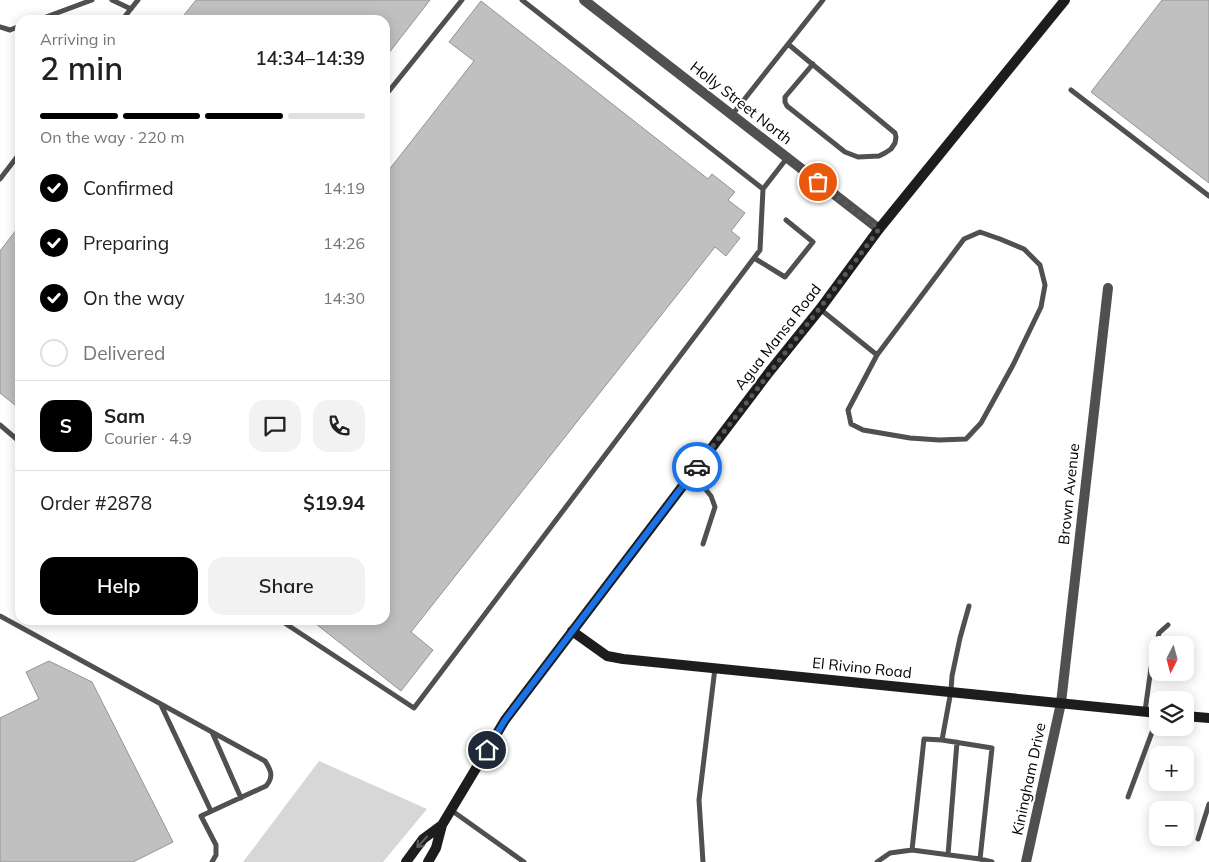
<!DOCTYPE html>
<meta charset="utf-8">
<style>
:root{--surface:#fff;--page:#f2f2f2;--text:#202124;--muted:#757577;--line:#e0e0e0;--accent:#000}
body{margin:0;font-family:Mulish,sans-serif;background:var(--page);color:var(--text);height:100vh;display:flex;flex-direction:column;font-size:19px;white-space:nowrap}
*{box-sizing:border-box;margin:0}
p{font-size:16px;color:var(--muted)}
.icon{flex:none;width:28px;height:28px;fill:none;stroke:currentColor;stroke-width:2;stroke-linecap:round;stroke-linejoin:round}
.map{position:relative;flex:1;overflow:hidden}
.details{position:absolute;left:15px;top:15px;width:375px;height:610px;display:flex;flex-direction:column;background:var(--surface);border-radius:15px;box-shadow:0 2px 12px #0003}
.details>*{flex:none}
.needle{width:32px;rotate:186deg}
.tools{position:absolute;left:1149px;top:636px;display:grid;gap:10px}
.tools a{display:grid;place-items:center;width:45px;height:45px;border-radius:10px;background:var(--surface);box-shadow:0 2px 12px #0003;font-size:25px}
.pin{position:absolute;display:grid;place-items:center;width:42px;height:42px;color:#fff;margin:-21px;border:2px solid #fff;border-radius:50%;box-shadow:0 1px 5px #0007}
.courier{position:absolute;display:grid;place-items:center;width:50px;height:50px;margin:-25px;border:4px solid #1a73e8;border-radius:50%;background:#fff;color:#222;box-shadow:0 1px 6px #0007}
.head em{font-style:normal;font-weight:600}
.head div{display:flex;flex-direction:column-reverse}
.head{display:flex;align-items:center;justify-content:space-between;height:85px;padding:0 25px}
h1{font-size:32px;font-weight:600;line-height:38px}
.bar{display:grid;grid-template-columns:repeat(4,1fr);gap:8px 5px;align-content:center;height:60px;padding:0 25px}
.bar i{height:6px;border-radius:4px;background:var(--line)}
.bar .active{background:var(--accent)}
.bar p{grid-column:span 4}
.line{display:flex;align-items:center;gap:12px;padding:0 25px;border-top:1px solid var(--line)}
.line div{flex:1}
.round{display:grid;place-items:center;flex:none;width:52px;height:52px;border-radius:15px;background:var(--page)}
ol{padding:0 25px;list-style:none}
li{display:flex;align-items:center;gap:15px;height:55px}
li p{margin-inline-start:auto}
li .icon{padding:5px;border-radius:50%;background:var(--accent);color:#fff;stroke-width:4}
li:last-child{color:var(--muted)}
li i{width:28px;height:28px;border:2px solid var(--line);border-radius:50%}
.primary-button{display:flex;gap:10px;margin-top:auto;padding:10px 25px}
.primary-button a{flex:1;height:58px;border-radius:15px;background:var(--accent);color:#fff;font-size:20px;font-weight:600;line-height:58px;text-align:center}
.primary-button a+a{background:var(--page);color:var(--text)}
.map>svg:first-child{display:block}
.green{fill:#d7d7d7}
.building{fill:#c0c0c0;stroke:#949494}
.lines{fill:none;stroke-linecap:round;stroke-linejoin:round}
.lane{stroke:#505050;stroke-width:5}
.street{stroke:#505050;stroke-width:10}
.secondary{stroke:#1d1d1d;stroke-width:10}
.oneway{stroke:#616161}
.done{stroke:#595959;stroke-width:5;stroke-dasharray:0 9}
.route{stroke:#1a73e8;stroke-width:6}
.labels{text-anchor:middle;stroke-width:4;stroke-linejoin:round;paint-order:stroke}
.street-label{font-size:15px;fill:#000;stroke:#fff}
</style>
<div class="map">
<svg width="1209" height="862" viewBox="0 0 1209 862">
<rect width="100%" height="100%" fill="#fff"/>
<path class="green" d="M319,761L427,809L383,862H243Z"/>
<path class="building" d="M196,0H430L385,58V20H180Z
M1162,0H1209V183L1091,92Z
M481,1L708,179L712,174L735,192L728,200L745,213L731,231L740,238L726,256L715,247L411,632L433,650L401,691L311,620H385V175L474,61L449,42Z
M20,225V409L0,393V251Z
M49,661L92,682L173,842L133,862H0V718L39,699L26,672Z"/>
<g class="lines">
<path class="lane" d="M112,0L131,9
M522,0L763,189
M38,20L92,0
M122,20L138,0
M0,27L10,30L20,26
M788,44L895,133L896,137L895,143L891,149L885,153L879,156L858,157L845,152L787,106L785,102V97L813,64
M1071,90L1209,196
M385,96L462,0
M732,115L823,0
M0,179L20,153
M754,258L785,277L813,242L786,220
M820,309L877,355L848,410L851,424L863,430L910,438L939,440L966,439L981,423L1013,365L1041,307L1045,285L1040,265L1024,249L1000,239L980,232L964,239L877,355
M0,425L20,442
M692,473L711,496L715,507L703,544
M0,616L265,761C271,770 274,777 266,786L201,816L216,845V855L212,862
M280,620L414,708L754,258L760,250L763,189L787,158
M161,705L211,811
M1145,711L1151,668L1159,633L1168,625
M212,732L241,798
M942,740L951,691L952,676L960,638L969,606
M1128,797L1158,716
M451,810L524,862
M1198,839L1209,804
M948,855L957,742
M980,859L992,862
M703,862L699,800L715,668
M877,862L890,853L912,850L980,859L992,748L942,740L924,739L912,850"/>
<path class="street" d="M584,0L879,229
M1026,862L1061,703L1108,288"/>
<path class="secondary" d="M572,631L607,656L623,659L1158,713
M1185,716L1209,718
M406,862L423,839L442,825
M428,862L436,848L442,825L505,720L770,371L820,309L879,229L1065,0"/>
</g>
<defs><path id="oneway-shaft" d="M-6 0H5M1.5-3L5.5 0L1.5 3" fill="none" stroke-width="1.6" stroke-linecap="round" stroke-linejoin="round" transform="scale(1.25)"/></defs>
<use class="oneway" href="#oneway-shaft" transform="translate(422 842) rotate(133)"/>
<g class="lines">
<path class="done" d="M697,467C757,388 820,310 879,229L818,182"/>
<path class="route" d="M487,750L505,720L697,467"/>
</g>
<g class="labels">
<g class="street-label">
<text transform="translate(741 103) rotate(38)" y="5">Holly Street North</text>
<text transform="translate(778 337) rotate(-52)" y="5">Agua Mansa Road</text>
<text transform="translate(1069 494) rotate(-84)" y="5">Brown Avenue</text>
<text transform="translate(862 668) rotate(6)" y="5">El Rivino Road</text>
<text transform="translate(1029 779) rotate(-78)" y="5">Kiningham Drive</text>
</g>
</g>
</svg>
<div class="tools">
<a><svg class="needle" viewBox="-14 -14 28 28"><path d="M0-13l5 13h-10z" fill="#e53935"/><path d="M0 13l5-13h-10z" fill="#757577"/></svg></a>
<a><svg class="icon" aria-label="layers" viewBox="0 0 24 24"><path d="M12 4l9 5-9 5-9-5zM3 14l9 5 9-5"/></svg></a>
<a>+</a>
<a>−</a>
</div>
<div class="pin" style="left:818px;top:182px;background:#ea580c"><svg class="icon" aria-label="bag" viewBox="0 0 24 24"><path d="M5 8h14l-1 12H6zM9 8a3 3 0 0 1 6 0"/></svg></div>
<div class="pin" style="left:487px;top:750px;background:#1f2937"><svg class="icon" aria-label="home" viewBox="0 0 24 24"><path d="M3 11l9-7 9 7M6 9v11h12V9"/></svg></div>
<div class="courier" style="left:697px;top:467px"><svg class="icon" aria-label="car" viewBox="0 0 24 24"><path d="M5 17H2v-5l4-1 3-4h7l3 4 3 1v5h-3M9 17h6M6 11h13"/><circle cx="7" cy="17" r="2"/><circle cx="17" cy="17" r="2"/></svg></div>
<section class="details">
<div class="head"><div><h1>2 min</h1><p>Arriving in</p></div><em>14:34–14:39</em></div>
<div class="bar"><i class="active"></i><i class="active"></i><i class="active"></i><i></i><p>On the way · 220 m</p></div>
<ol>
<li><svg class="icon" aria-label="check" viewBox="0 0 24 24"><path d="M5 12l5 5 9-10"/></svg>Confirmed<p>14:19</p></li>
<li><svg class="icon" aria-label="check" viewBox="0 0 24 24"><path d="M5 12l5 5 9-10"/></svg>Preparing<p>14:26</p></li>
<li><svg class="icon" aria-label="check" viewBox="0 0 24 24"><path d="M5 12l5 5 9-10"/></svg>On the way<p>14:30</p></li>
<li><i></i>Delivered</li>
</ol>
<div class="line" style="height:90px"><b class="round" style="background:var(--accent);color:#fff">S</b><div><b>Sam</b><p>Courier · 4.9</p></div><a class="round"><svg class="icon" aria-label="chat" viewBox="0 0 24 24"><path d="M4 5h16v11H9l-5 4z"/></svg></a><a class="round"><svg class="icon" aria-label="phone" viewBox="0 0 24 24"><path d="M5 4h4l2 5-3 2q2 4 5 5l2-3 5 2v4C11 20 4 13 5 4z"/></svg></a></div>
<div class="line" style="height:65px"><div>Order #2878</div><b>$19.94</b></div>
<div class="primary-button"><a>Help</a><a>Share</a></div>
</section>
</div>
